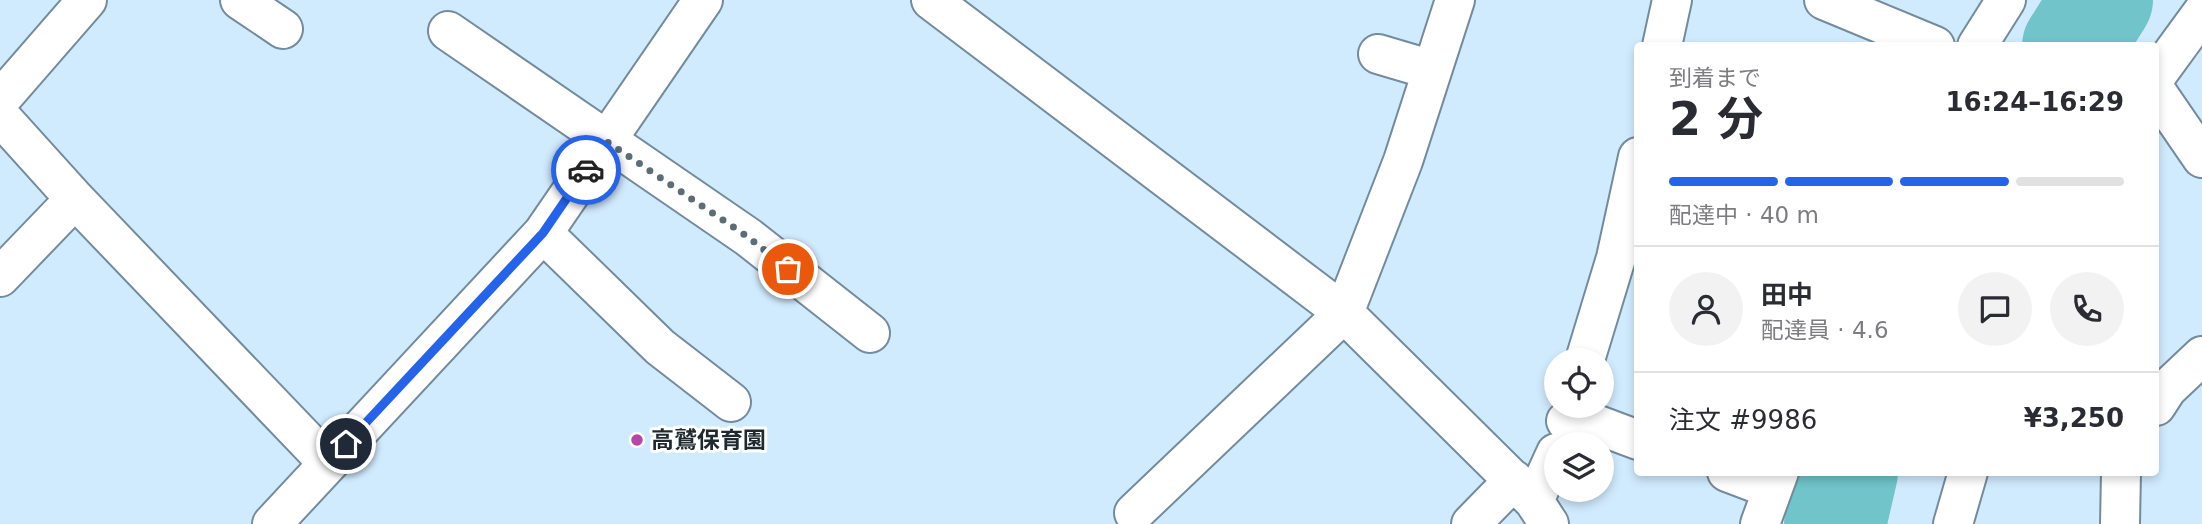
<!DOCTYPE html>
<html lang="ja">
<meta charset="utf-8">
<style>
:root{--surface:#fff;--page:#f2f2f3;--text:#2b2b33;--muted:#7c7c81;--line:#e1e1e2;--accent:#2563eb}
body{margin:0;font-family:"DejaVu Sans","Noto Sans JP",sans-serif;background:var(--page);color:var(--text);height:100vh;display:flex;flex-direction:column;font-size:26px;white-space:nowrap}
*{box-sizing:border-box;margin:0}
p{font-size:23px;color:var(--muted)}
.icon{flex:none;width:38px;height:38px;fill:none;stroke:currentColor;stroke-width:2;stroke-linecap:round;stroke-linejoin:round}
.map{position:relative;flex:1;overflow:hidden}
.side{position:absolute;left:1634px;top:42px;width:525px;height:434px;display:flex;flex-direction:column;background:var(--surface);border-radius:7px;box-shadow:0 4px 10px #0003}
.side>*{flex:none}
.fabs{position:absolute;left:1544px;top:348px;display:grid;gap:14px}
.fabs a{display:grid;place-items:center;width:70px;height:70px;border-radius:50%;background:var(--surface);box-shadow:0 4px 10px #0003;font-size:35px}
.pin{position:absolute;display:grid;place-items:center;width:60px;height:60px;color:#fff;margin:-30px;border:4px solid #fff;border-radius:50%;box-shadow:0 2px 7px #0007}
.courier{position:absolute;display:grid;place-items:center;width:70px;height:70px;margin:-35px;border:5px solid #2563eb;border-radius:50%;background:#fff;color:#222;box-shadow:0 2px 9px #0007}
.summary em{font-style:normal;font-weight:700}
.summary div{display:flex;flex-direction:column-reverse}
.summary{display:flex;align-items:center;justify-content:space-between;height:119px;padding:0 35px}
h1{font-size:46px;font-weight:700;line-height:52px}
.bar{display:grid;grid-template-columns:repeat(4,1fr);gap:10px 7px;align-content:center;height:84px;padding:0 35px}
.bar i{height:9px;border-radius:5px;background:var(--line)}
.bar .active{background:var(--accent)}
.bar p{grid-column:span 4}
.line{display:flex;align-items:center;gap:18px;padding:0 35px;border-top:2px solid var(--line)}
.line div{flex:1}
.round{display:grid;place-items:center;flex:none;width:74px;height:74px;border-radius:37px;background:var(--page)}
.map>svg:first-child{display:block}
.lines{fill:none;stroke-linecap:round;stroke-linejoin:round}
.river{stroke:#70c4ca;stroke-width:102}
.minor-casing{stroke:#738b9c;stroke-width:42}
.minor{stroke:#fff;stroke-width:38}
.done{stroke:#5d6d78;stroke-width:7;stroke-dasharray:0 12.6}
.route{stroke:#2563eb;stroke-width:9}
.poi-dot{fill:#b647a5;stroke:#fff;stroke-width:2.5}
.labels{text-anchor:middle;stroke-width:6;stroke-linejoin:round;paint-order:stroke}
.poi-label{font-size:23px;font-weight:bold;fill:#1f2930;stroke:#fff;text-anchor:start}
</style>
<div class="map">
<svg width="2202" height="524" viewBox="0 0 2202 524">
<rect width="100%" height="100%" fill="#d1ebfe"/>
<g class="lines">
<path class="river" d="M2073,46L2102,0
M1835,524L1847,472"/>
<g class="minor-casing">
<path id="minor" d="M240,0L283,29
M931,0L1344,313L1534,501L1549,524
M1824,0L1935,46
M448,31L748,237L870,333
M1662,46L1672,0
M1977,46L2006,0
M1378,54L1432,70
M2156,76L2202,13
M2156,91L2202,158
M0,100L87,0
M0,116L75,199L328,463
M543,233L660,347L731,402
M0,277L75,199
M1585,360L1616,258L1638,157
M2156,406L2167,389L2202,356
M1566,421L1598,425L1638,440
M1727,472L1772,489
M1534,501L1556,453
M1134,513L1344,313L1403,161L1455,0
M272,524L543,233L703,0
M1471,524L1514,480
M1760,524L1779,472
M1953,524L1968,472
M2120,524L2121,472"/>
</g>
<use href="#minor" class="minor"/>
</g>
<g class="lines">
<path class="done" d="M586,170L606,141L748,237L788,269"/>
<path class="route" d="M346,444L543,233L586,170"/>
</g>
<circle class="poi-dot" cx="637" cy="440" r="7"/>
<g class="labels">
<g class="poi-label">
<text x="651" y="448">高鷲保育園</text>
</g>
</g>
</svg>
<div class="fabs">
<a><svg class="icon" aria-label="locate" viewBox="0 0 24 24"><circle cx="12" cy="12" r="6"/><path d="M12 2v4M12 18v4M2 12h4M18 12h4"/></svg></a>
<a><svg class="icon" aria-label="layers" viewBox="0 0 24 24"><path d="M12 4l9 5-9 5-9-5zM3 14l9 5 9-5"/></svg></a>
</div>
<div class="pin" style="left:788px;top:269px;background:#ea580c"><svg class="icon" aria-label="bag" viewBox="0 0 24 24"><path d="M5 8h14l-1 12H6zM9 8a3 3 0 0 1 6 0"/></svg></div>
<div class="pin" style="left:346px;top:444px;background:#1f2937"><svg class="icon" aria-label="home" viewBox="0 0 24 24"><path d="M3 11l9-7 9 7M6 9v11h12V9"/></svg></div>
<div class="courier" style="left:586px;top:170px"><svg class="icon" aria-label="car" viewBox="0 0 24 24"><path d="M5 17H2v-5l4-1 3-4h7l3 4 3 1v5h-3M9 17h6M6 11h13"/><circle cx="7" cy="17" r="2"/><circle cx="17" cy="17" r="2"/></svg></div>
<section class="side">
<div class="summary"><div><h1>2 分</h1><p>到着まで</p></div><em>16:24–16:29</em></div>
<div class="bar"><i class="active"></i><i class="active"></i><i class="active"></i><i></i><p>配達中 · 40 m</p></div>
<div class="line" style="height:126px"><a class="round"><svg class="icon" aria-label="person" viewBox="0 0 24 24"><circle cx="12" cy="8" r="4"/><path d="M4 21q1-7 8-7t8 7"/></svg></a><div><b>田中</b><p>配達員 · 4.6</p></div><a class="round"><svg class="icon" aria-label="chat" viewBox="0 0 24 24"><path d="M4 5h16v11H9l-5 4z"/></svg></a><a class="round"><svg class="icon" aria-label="phone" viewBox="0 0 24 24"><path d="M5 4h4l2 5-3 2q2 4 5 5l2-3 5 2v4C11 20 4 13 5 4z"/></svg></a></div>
<div class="line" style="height:91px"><div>注文 #9986</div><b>¥3,250</b></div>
</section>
</div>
